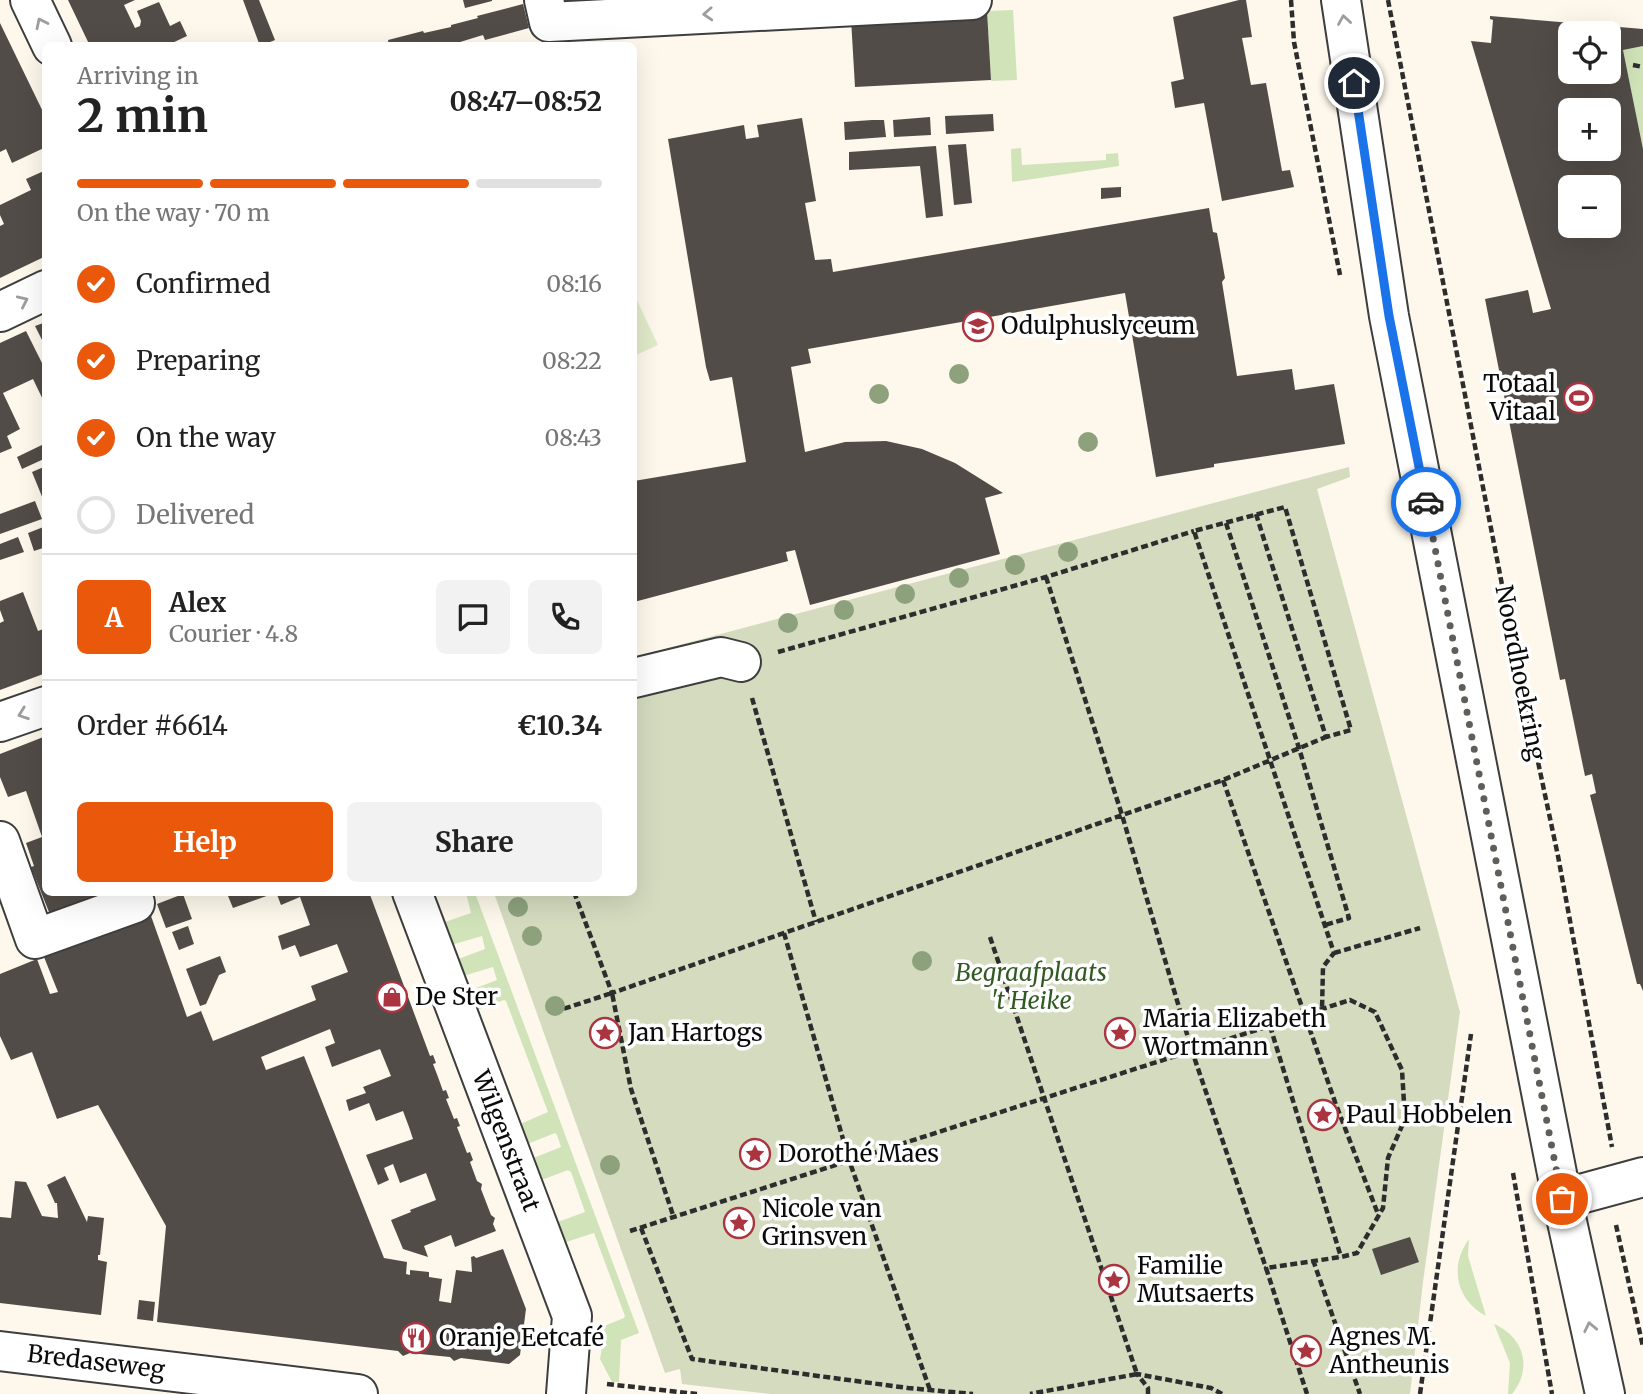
<!DOCTYPE html>
<meta charset="utf-8">
<style>
:root{--surface:#fff;--page:#f2f2f2;--text:#222;--muted:#767676;--line:#e0e0e0;--accent:#ea580c}
body{margin:0;font-family:Merriweather,serif;background:var(--page);color:var(--text);height:100vh;display:flex;flex-direction:column;font-size:26px;white-space:nowrap}
*{box-sizing:border-box;margin:0}
p{font-size:23px;color:var(--muted)}
.icon{flex:none;width:38px;height:38px;fill:none;stroke:currentColor;stroke-width:2;stroke-linecap:round;stroke-linejoin:round}
.map{position:relative;flex:1;overflow:hidden}
.panel{position:absolute;left:42px;top:42px;width:595px;height:854px;display:flex;flex-direction:column;background:var(--surface);border-radius:10px;box-shadow:0 7px 28px #0002}
.panel>*{flex:none}
.fabs{position:absolute;left:1558px;top:21px;display:grid;gap:14px}
.fabs a{display:grid;place-items:center;width:63px;height:63px;border-radius:10px;background:var(--surface);box-shadow:0 7px 28px #0002;font-size:35px}
.pin{position:absolute;display:grid;place-items:center;width:60px;height:60px;color:#fff;margin:-30px;border:4px solid #fff;border-radius:50%;box-shadow:0 2px 7px #0007}
.courier{position:absolute;display:grid;place-items:center;width:70px;height:70px;margin:-35px;border:5px solid #1a73e8;border-radius:50%;background:#fff;color:#222;box-shadow:0 2px 9px #0007}
.summary em{font-style:normal;font-weight:700}
.summary div{display:flex;flex-direction:column-reverse}
.summary{display:flex;align-items:center;justify-content:space-between;height:119px;padding:0 35px}
h1{font-size:46px;font-weight:700;line-height:52px}
.bar{display:grid;grid-template-columns:repeat(4,1fr);gap:10px 7px;align-content:center;height:84px;padding:0 35px}
.bar i{height:9px;border-radius:5px;background:var(--line)}
.bar .active{background:var(--accent)}
.bar p{grid-column:span 4}
.line{display:flex;align-items:center;gap:18px;padding:0 35px;border-top:2px solid var(--line)}
.line div{flex:1}
.round{display:grid;place-items:center;flex:none;width:74px;height:74px;border-radius:10px;background:var(--page)}
ol{padding:0 35px;list-style:none}
li{display:flex;align-items:center;gap:21px;height:77px}
li p{margin-inline-start:auto}
li .icon{padding:7px;border-radius:50%;background:var(--accent);color:#fff;stroke-width:4}
li:last-child{color:var(--muted)}
li i{width:38px;height:38px;border:4px solid var(--line);border-radius:50%}
.cta{display:flex;gap:14px;margin-top:auto;padding:14px 35px}
.cta a{flex:1;height:80px;border-radius:10px;background:var(--accent);color:#fff;font-size:28px;font-weight:700;line-height:80px;text-align:center}
.cta a+a{background:var(--page);color:var(--text)}
.map>svg:first-child{display:block}
.green{fill:#d1e3b9}
.cemetery{fill:#d4dbbf}
.pitch{fill:#e1ebca}
.building{fill:#524c48;fill-rule:evenodd}
.lines{fill:none;stroke-linecap:round;stroke-linejoin:round}
.minor-casing{stroke:#3e3e3e;stroke-width:42}
.path{stroke:#2d2d2d;stroke-width:4.5;stroke-dasharray:7 3.5;stroke-linecap:butt}
.minor{stroke:#fff;stroke-width:38}
.tree{fill:#8da17d}
.oneway{stroke:#9d9d9d}
.done{stroke:#605e59;stroke-width:7;stroke-dasharray:0 12.6}
.route{stroke:#1a73e8;stroke-width:9}
.labels{text-anchor:middle;stroke-width:7;stroke-linejoin:round;paint-order:stroke}
.poi-label{font-size:24px;fill:#0b0b0b;stroke:#fff;text-anchor:start}
.street-label{font-size:24px;fill:#0b0b0b;stroke:#fff}
.park-label{font-size:24px;font-style:italic;fill:#325a23;stroke:#fff}
</style>
<div class="map">
<svg width="1643" height="1394" viewBox="0 0 1643 1394">
<rect width="100%" height="100%" fill="#fdf8eb"/>
<path class="green" d="M1013,10L1017,80L991,81L987,11Z
M1643,46V149L1623,50Z
M1021,148L1022,165L1106,160V154L1118,153L1119,166L1012,182L1011,149Z
M466,893H475L639,1333L621,1340L619,1382H612L600,1359L603,1342L594,1333L599,1328L624,1318L625,1316L594,1233L563,1243L555,1223L585,1212L571,1172L568,1170L539,1181L531,1159L561,1147L557,1135L555,1133L525,1145L518,1125L548,1112L506,1001L504,1000L475,1011L468,991L497,980L493,967L460,977L456,960L485,949L482,936L448,946L442,923L471,913Z
M1469,1239L1468,1256L1486,1316C1456,1300 1449,1266 1469,1239Z
M1494,1324C1524,1337 1533,1368 1512,1394H1508L1510,1363Z"/>
<path class="cemetery" d="M1349,467L1350,477L1317,489L1460,1012L1423,1282L1410,1394H770L682,1384L680,1369L665,1373L494,893L634,892V657Z"/>
<path class="pitch" d="M634,294L658,345L634,356Z"/>
<path class="building" d="M68,0H135L124,5L135,28L140,26L141,21L137,11L159,2L170,26L180,21L187,36L170,44L171,46H90Z
M243,0H259L275,40L260,46Z
M463,0H492V1L465,8Z
M1239,0H1246L1252,37L1242,38L1251,85L1266,83L1282,171L1290,170L1294,187L1222,201L1204,103L1175,108L1171,82L1184,79L1173,17Z
M523,4L529,28L485,40L483,35L447,46H389L388,40L423,31L424,33L451,27V25L478,18L477,16Z
M987,11L991,80L855,87L851,19Z
M1490,16L1643,29V46L1623,50L1643,149V991L1640,984H1637L1590,795L1596,793L1592,774L1585,776L1565,679L1560,680L1485,299L1528,290L1533,313L1551,309L1471,41L1491,43L1493,20L1490,19ZM1570,33H1608V72H1570ZM1570,110H1608V149H1570ZM1570,187H1608V226H1570Z
M0,23L46,118V147L12,163L6,149L0,152Z
M993,114L994,131L946,134L945,116Z
M930,117L931,135L894,137L893,120Z
M802,118L816,201L805,203L815,260L831,259L833,272L1209,208L1213,232L1217,233L1225,278L1222,282L1237,376L1292,369L1295,390L1334,384L1345,444L1214,464V467L1156,477L1125,293L808,349L811,363L791,367L805,452L845,442L886,441L922,449L955,463L1003,493L985,498L1000,554L810,605L795,550L786,552L788,561L634,602V481L746,462L732,377L710,381L706,367L668,139L744,125L746,139L759,137L757,125Z
M872,120H884L886,137L845,140L844,122Z
M966,144L972,203L954,205L948,145Z
M936,146L943,216L926,218L920,166L849,170V152Z
M46,170V256L0,278V226L4,224L0,215V205L31,190L26,179Z
M1121,187V197L1101,199V188Z
M46,322V348L35,326Z
M26,331L46,371V406L33,379L3,393L20,429L7,436L12,448L0,453V343Z
M46,443V458L22,469L17,457Z
M46,466V504H45L32,472Z
M35,501L42,519L0,534V514Z
M46,526V547L34,551L28,533Z
M18,537L24,552L0,560V544Z
M23,592L38,631L46,628V673L0,690V623L4,621L0,610V601Z
M46,736V892L113,893L51,917L31,867L34,866L26,843L42,837L26,791L8,797L0,777V754Z
M236,892H275V893L233,908L228,896Z
M276,892H369L430,1056L433,1055L436,1063L433,1064L438,1077L443,1091L446,1090L449,1098L446,1099L454,1119L457,1118L460,1126L457,1127L467,1153L470,1152L473,1160L470,1162L477,1181L482,1184L481,1189L491,1215L495,1218L493,1224L496,1231L455,1247L451,1235L424,1246L428,1257L403,1249L391,1220L411,1212L410,1210L436,1200L426,1173L400,1183L393,1164L384,1168L389,1180L378,1185L366,1155L413,1139L409,1127L403,1111L376,1121L369,1103L349,1111L346,1100L366,1093L363,1087L391,1076L380,1049L332,1067L325,1047L335,1043L330,1029L261,1057L266,1070L304,1056L384,1258L407,1262L406,1274L410,1275V1270L429,1272V1277L442,1279L439,1301L451,1303L456,1270L472,1272L471,1257L474,1256L476,1258L503,1249L526,1309L520,1355L509,1364L461,1358L454,1361L450,1357L410,1353L403,1356L398,1351L157,1322L166,1226L98,1105L57,1119L32,1052L11,1060L0,1036V974L37,959L50,994L58,992L44,957L151,916L187,1017L201,1011L213,1041L316,1000L311,986L348,972L337,944L300,957L295,945L282,950L278,936L310,925L300,897L281,905Z
M183,894L192,919L166,928L157,904Z
M188,926L194,944L179,950L172,932Z
M220,956L226,972L219,975L206,1004L200,1006L186,969Z
M65,1176L87,1222L88,1216L104,1218L100,1255H98V1260L107,1262L101,1315L0,1303V1217L11,1218L15,1181L26,1182L42,1216L58,1218L57,1203H55L47,1185Z
M1410,1237L1419,1262L1381,1275L1372,1249Z
M139,1300L155,1302L153,1321L137,1319Z"/>
<g class="lines">
<g class="minor-casing">
<path id="minor" d="M30,0L52,46
M544,0L549,22L972,0
M1341,0L1389,316L1562,1199L1605,1394
M0,312L46,290
M634,678L721,657L741,662
M0,722L46,706
M0,841L35,939L135,903
M412,892L572,1316L566,1394
M1562,1199L1643,1177
M0,1351L358,1394"/>
</g>
<path class="path" d="M1291,0L1294,42L1340,275
M1388,0L1520,677L1558,856L1612,1147
M1633,65L1643,67
M1256,514L1326,737L1351,730L1285,507L1194,531L1334,953L1323,967L1322,1010
M1226,523L1299,748L1349,918L1325,925
M1046,577L1122,815L1192,1051L1266,1268
M778,652L1046,577L1194,531
M752,698L816,922
M1223,780L1335,1102L1378,1214
M574,892L612,993L1223,780L1326,737
M784,933L849,1160L930,1390
M990,937L1137,1374L1030,1394
M1334,953L1420,928
M554,1012L612,993L631,1089L674,1218
M1270,1026L1341,1257
M1513,1173L1552,1394
M1616,1225L1643,1347
M641,1228L692,1359L908,1388L973,1394
M630,1231L1350,1000L1375,1012L1402,1070L1405,1119L1388,1158L1383,1208L1357,1253L1341,1257L1266,1268L1307,1394
M1313,1260L1360,1394
M607,1384L697,1394
M1148,1394V1388L1137,1374L1211,1388L1222,1394
M1420,1394L1471,1034"/>
<use href="#minor" class="minor"/>
</g>
<g class="tree">
<circle cx="959" cy="374" r="10"/>
<circle cx="879" cy="394" r="10"/>
<circle cx="1088" cy="442" r="10"/>
<circle cx="1068" cy="552" r="10"/>
<circle cx="1015" cy="565" r="10"/>
<circle cx="959" cy="578" r="10"/>
<circle cx="905" cy="594" r="10"/>
<circle cx="844" cy="610" r="10"/>
<circle cx="788" cy="623" r="10"/>
<circle cx="518" cy="907" r="10"/>
<circle cx="532" cy="936" r="10"/>
<circle cx="922" cy="961" r="10"/>
<circle cx="555" cy="1006" r="10"/>
<circle cx="610" cy="1165" r="10"/>
</g>
<defs><path id="oneway-chevron" d="M-2-3.5L2.5 0L-2 3.5" fill="none" stroke-width="1.6" stroke-linecap="round" stroke-linejoin="round" transform="scale(1.75)"/></defs>
<g class="oneway">
<use href="#oneway-chevron" transform="translate(708 14) rotate(177)"/>
<use href="#oneway-chevron" transform="translate(1344 20) rotate(-99)"/>
<use href="#oneway-chevron" transform="translate(41 23) rotate(-116)"/>
<use href="#oneway-chevron" transform="translate(23 301) rotate(-25)"/>
<use href="#oneway-chevron" transform="translate(23 714) rotate(160)"/>
<use href="#oneway-chevron" transform="translate(1590 1327) rotate(-102)"/>
</g>
<g class="lines">
<path class="done" d="M1426,502L1562,1199"/>
<path class="route" d="M1354,83L1389,316L1426,502"/>
</g>
<defs>
<g id="school-ring" transform="scale(1.575)"><circle r="9.5" fill="#fff" stroke="#aa3440" stroke-width="1.5"/><path d="M0-5L7-2L0 1L-7-2ZM-4 1L0 2.5L4 1V4Q0 6-4 4Z" fill="#aa3440"/></g>
<g id="stadium-ring" transform="scale(1.575)"><circle r="9.5" fill="#fff" stroke="#aa3440" stroke-width="1.5"/><path d="M0-5a6.5 5 0 1 0 0 10a6.5 5 0 1 0 0-10ZM-3.5-1.8h7v3.6h-7Z" fill="#aa3440"/></g>
<g id="shop-ring" transform="scale(1.575)"><circle r="9.5" fill="#fff" stroke="#aa3440" stroke-width="1.5"/><path d="M-5-2.5h2.3a2.7 3.5 0 0 1 5.4 0H5L5.5 6h-11ZM-1.5-2.5h3a1.5 2.3 0 0 0-3 0Z" fill="#aa3440"/></g>
<g id="sight-ring" transform="scale(1.575)"><circle r="9.5" fill="#fff" stroke="#aa3440" stroke-width="1.5"/><path d="M0-6L1.8-2.2L6-1.7L2.9 1.2L3.7 5.4L0 3.3L-3.7 5.4L-2.9 1.2L-6-1.7L-1.8-2.2Z" fill="#aa3440"/></g>
<g id="restaurant-ring" transform="scale(1.575)"><circle r="9.5" fill="#fff" stroke="#aa3440" stroke-width="1.5"/><path d="M-5-6h1v4h1v-4h1v4h1v-4h1v5L-1.5 .5V6h-2V.5L-5-1ZM5-6V6H3V1.5H1.5Q1.5-4 5-6Z" fill="#aa3440"/></g>
</defs>
<g fill-rule="evenodd">
<use href="#school-ring" x="978" y="326"/>
<use href="#stadium-ring" x="1579" y="398"/>
<use href="#shop-ring" x="392" y="997"/>
<use href="#sight-ring" x="605" y="1033"/>
<use href="#sight-ring" x="1120" y="1033"/>
<use href="#sight-ring" x="1323" y="1115"/>
<use href="#sight-ring" x="755" y="1154"/>
<use href="#sight-ring" x="739" y="1223"/>
<use href="#sight-ring" x="1114" y="1280"/>
<use href="#restaurant-ring" x="416" y="1338"/>
<use href="#sight-ring" x="1306" y="1351"/>
</g>
<g class="labels">
<g class="poi-label">
<text x="1001" y="334">Odulphuslyceum</text>
<text x="1556" y="392" text-anchor="end">Totaal<tspan x="1556" dy="28">Vitaal</tspan></text>
<text x="415" y="1005">De Ster</text>
<text x="1143" y="1027">Maria Elizabeth<tspan x="1143" dy="28">Wortmann</tspan></text>
<text x="628" y="1041">Jan Hartogs</text>
<text x="1346" y="1123">Paul Hobbelen</text>
<text x="778" y="1162">Dorothé Maes</text>
<text x="762" y="1217">Nicole van<tspan x="762" dy="28">Grinsven</tspan></text>
<text x="1137" y="1274">Familie<tspan x="1137" dy="28">Mutsaerts</tspan></text>
<text x="1329" y="1345">Agnes M.<tspan x="1329" dy="28">Antheunis</tspan></text>
<text x="439" y="1346">Oranje Eetcafé</text>
</g>
<g class="street-label">
<text transform="translate(1520 673) rotate(79)" y="8">Noordhoekring</text>
<text transform="translate(506 1141) rotate(69)" y="8">Wilgenstraat</text>
<text transform="translate(96 1362) rotate(7)" y="8">Bredaseweg</text>
</g>
<g class="park-label">
<text x="1031" y="981">Begraafplaats<tspan x="1031" dy="28">'t Heike</tspan></text>
</g>
</g>
</svg>
<div class="fabs">
<a><svg class="icon" aria-label="locate" viewBox="0 0 24 24"><circle cx="12" cy="12" r="6"/><path d="M12 2v4M12 18v4M2 12h4M18 12h4"/></svg></a>
<a>+</a>
<a>−</a>
</div>
<div class="pin" style="left:1562px;top:1199px;background:#ea580c"><svg class="icon" aria-label="bag" viewBox="0 0 24 24"><path d="M5 8h14l-1 12H6zM9 8a3 3 0 0 1 6 0"/></svg></div>
<div class="pin" style="left:1354px;top:83px;background:#1f2937"><svg class="icon" aria-label="home" viewBox="0 0 24 24"><path d="M3 11l9-7 9 7M6 9v11h12V9"/></svg></div>
<div class="courier" style="left:1426px;top:502px"><svg class="icon" aria-label="car" viewBox="0 0 24 24"><path d="M5 17H2v-5l4-1 3-4h7l3 4 3 1v5h-3M9 17h6M6 11h13"/><circle cx="7" cy="17" r="2"/><circle cx="17" cy="17" r="2"/></svg></div>
<section class="panel">
<div class="summary"><div><h1>2 min</h1><p>Arriving in</p></div><em>08:47–08:52</em></div>
<div class="bar"><i class="active"></i><i class="active"></i><i class="active"></i><i></i><p>On the way · 70 m</p></div>
<ol>
<li><svg class="icon" aria-label="check" viewBox="0 0 24 24"><path d="M5 12l5 5 9-10"/></svg>Confirmed<p>08:16</p></li>
<li><svg class="icon" aria-label="check" viewBox="0 0 24 24"><path d="M5 12l5 5 9-10"/></svg>Preparing<p>08:22</p></li>
<li><svg class="icon" aria-label="check" viewBox="0 0 24 24"><path d="M5 12l5 5 9-10"/></svg>On the way<p>08:43</p></li>
<li><i></i>Delivered</li>
</ol>
<div class="line" style="height:126px"><b class="round" style="background:var(--accent);color:#fff">A</b><div><b>Alex</b><p>Courier · 4.8</p></div><a class="round"><svg class="icon" aria-label="chat" viewBox="0 0 24 24"><path d="M4 5h16v11H9l-5 4z"/></svg></a><a class="round"><svg class="icon" aria-label="phone" viewBox="0 0 24 24"><path d="M5 4h4l2 5-3 2q2 4 5 5l2-3 5 2v4C11 20 4 13 5 4z"/></svg></a></div>
<div class="line" style="height:91px"><div>Order #6614</div><b>€10.34</b></div>
<div class="cta"><a>Help</a><a>Share</a></div>
</section>
</div>
